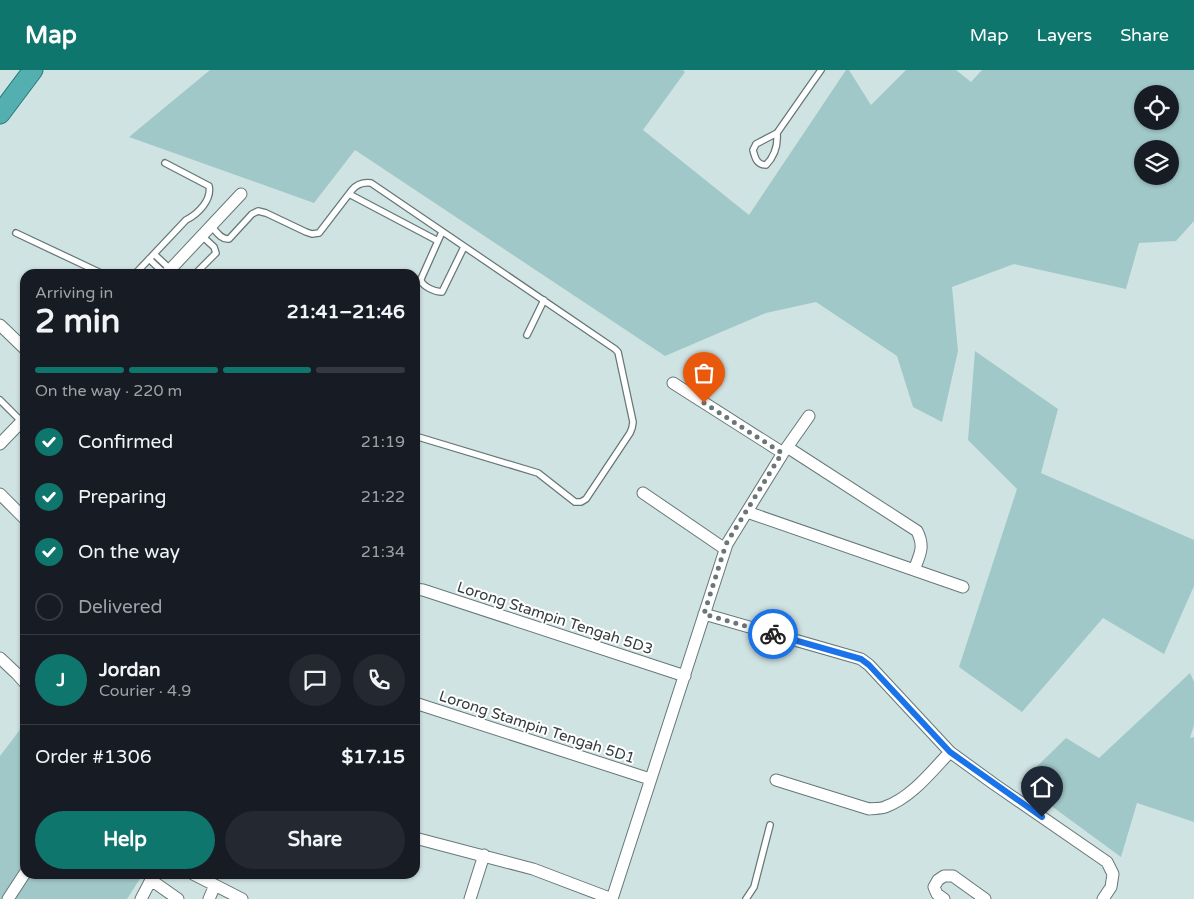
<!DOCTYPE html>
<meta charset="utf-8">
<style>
:root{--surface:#171b24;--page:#242831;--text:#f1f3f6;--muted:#9ea1a6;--line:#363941;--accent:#0f766e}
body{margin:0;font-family:"Varela Round",sans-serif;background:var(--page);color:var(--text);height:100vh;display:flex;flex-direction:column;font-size:19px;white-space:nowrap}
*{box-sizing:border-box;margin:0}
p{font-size:16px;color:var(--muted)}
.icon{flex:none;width:28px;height:28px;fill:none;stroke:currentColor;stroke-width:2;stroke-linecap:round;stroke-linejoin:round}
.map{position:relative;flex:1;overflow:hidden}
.sheet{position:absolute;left:20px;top:199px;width:400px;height:610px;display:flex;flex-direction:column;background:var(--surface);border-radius:15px;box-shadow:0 1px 4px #0004}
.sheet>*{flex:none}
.tools{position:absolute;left:1134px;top:15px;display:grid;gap:10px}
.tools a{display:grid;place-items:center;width:45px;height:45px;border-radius:50%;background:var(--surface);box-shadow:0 1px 4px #0004;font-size:25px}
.pin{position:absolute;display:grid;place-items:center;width:42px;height:42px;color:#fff;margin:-51px -21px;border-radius:50% 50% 50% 0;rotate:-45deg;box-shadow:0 0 5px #0007}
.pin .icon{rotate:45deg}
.courier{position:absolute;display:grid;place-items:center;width:50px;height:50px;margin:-25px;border:4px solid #1a73e8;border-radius:50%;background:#fff;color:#222;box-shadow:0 1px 6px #0007}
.summary em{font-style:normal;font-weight:800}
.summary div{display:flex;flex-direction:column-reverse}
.summary{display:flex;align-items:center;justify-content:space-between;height:85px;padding:0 15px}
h1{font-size:32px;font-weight:800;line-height:38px}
.bar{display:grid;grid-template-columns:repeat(4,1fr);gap:8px 5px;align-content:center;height:60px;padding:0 15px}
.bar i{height:6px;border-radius:4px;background:var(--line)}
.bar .selected{background:var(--accent)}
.bar p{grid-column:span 4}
.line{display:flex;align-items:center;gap:12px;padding:0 15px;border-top:1px solid var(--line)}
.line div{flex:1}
.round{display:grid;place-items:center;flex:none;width:52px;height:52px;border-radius:26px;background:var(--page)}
ol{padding:0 15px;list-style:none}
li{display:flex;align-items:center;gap:15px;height:55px}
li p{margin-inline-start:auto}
li .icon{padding:5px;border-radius:50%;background:var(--accent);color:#fff;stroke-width:4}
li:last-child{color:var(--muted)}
li i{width:28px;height:28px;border:2px solid var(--line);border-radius:50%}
.cta{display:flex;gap:10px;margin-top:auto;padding:10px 15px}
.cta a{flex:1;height:58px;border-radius:30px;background:var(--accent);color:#fff;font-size:20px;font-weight:800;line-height:58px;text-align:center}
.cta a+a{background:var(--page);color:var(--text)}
header{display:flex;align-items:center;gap:30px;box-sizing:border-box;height:70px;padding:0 25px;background:var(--accent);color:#fff}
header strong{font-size:24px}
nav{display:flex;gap:28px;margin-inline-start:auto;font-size:18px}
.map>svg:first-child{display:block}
.green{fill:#a1c8c8;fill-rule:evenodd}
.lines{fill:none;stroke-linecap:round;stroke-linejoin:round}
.service-casing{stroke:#677;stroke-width:8}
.minor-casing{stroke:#677;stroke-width:13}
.trunk-casing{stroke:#2c797a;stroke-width:21}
.service{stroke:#fff;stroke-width:5.5}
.minor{stroke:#fff;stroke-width:11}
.trunk{stroke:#53afb0;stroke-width:19}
.done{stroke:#6b7676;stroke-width:5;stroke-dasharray:0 9}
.route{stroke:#1a73e8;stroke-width:6}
.labels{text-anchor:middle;stroke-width:4;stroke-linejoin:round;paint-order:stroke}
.street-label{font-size:15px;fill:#343b3b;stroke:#fff}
</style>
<header>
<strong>Map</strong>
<nav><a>Map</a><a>Layers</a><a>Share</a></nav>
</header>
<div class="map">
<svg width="1194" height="829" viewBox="0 0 1194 829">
<rect width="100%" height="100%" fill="#d0e3e3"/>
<path class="green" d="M210,0H683L685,2L643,60L749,145L846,0H849L871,35L906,0H956L971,12L982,0H1194V151L1176,171L1139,173L1126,219L1014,194L952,217L958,281L942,352L913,337L897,286L816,232L766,243L665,286L355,80L314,133L129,67ZM1142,24H1170V51H1142ZM1142,79H1170V106H1142Z
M975,281L1058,339L1041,403L1194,470V516L1164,584L1103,548L1022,642L959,597L1017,419L968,370Z
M1190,603L1194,612V655L1190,668L1194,667V752L1137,733L1121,787L1020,713L1066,668L1099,688Z
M25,653V804H143L127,829H0V686Z"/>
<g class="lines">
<g class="service-casing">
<path id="service" d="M777,63C778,75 775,86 766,95C757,95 755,88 753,80L756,74L777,63L821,0
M349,124L438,171
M211,156C216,161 221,170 229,169L252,144L258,141L266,143L306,162L312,164L319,163L352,120C357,114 363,112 371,113L615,279L618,282L633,352L632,358L630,363L586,429L581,432H575L538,403L415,366
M442,162L421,209V211C424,217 435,222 442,222L464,177
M16,163L103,204
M154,184L170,199
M149,189L165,204
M135,204L186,150C198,144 212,130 209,116L165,93
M195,204L216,183L214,177L202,166
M527,265L544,230
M0,330L22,352
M746,829L754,817L770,755"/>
</g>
<g class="minor-casing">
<path id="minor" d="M166,204L241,124
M0,255L25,279
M673,313L783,383
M0,374L25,348
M787,377L917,461C925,477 920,484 914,500
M643,423L725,479
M0,424L25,449
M747,442L963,517
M415,519L423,520L685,606
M704,544L861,589L869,595L950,682L994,714L1107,792L1113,804L1111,817L1103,829
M0,588L17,604L25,613
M415,633L650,709
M776,710L869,739C874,738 880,739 885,737C911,728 931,702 950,682
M415,768L533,799L612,829
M193,804L242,829
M151,810L178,829
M8,829L25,803
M141,829L154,804
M209,829L215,815
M470,829L484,785
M612,829L727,474L783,383L809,346
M944,829L937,824L934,817L938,810L944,806H953L985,829"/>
</g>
<g class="trunk-casing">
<path id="trunk" d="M0,44L33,0"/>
</g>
<use href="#service" class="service"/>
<use href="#minor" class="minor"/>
<use href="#trunk" class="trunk"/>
</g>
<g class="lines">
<path class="done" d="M704,333L782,383L726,474L704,544L773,564"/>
<path class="route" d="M773,564L861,589L869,595L950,682L1042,747"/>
</g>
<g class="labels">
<g class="street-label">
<text transform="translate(555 548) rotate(18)" y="5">Lorong Stampin Tengah 5D3</text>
<text transform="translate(537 657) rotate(18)" y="5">Lorong Stampin Tengah 5D1</text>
</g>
</g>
</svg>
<div class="tools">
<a><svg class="icon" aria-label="locate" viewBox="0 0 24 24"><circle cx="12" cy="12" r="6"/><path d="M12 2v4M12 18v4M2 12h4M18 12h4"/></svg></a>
<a><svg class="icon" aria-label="layers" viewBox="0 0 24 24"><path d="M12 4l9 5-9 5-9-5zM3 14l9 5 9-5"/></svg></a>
</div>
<div class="pin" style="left:704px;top:333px;background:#ea580c"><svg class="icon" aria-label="bag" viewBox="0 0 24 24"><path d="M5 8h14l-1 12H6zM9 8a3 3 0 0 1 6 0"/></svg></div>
<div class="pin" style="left:1042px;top:747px;background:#1f2937"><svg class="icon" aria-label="home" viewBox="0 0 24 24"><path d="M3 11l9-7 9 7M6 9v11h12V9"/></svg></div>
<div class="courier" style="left:773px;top:564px"><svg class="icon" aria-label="bike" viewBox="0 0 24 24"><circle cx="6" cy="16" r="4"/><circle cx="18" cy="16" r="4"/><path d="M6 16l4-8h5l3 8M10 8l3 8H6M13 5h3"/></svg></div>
<section class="sheet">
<div class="summary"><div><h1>2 min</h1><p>Arriving in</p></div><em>21:41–21:46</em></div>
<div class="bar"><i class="selected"></i><i class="selected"></i><i class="selected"></i><i></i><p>On the way · 220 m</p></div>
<ol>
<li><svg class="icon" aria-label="check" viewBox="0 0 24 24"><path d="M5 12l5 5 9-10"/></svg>Confirmed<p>21:19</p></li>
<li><svg class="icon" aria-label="check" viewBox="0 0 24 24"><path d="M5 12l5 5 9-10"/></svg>Preparing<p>21:22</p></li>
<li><svg class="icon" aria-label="check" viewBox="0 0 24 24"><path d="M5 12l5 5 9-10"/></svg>On the way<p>21:34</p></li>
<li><i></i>Delivered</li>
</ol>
<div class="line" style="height:90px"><b class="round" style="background:var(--accent);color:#fff">J</b><div><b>Jordan</b><p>Courier · 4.9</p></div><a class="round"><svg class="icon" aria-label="chat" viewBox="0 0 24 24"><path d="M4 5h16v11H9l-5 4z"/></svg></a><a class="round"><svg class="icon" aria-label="phone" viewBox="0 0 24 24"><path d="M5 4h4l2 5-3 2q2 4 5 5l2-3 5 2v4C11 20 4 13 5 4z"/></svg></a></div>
<div class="line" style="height:65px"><div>Order #1306</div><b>$17.15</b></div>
<div class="cta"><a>Help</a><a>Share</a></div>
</section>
</div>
